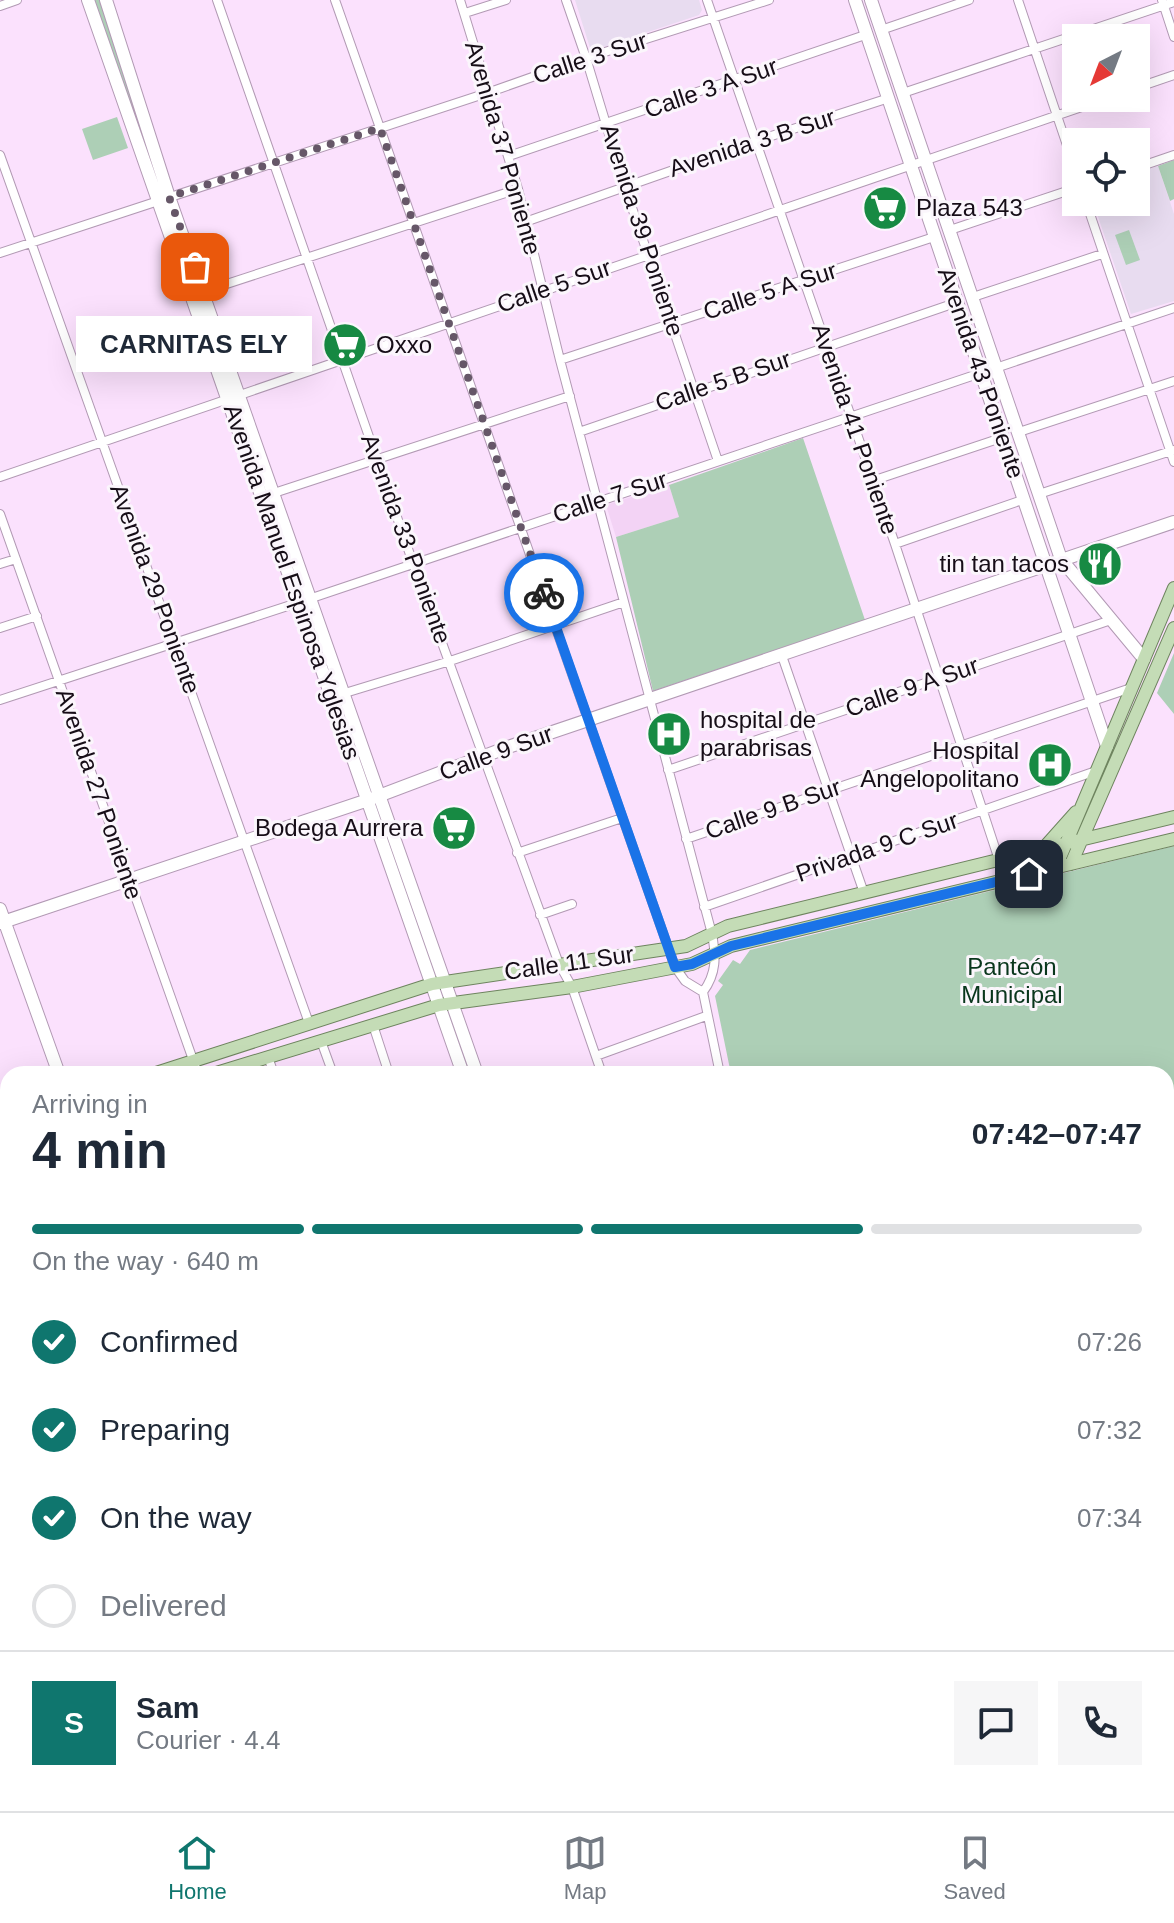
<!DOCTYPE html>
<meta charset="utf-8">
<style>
:root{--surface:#fff;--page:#f6f6f7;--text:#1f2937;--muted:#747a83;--line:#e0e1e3;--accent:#0f766e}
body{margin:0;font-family:Arial,sans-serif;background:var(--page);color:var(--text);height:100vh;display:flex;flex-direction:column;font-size:30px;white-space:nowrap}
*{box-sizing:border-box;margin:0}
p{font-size:26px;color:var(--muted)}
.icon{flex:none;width:44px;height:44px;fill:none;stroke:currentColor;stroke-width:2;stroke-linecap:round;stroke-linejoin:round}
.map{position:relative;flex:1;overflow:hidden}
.drawer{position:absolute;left:0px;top:1066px;width:1174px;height:746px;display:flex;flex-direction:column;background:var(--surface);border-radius:24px 24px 0 0;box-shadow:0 8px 32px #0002}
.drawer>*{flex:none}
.needle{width:52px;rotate:222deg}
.buttons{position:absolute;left:1062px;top:24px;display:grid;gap:16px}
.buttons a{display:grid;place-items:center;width:88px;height:88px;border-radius:0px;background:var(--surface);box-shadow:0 8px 32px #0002;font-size:40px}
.pin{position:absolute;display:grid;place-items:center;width:68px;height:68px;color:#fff;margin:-34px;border-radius:16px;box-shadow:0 4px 12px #0006}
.courier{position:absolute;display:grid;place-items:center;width:80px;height:80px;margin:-40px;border:6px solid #1a73e8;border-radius:50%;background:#fff;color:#222;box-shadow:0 2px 10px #0007}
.bubble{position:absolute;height:56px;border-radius:0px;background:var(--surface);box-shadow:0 8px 32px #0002;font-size:26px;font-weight:700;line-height:56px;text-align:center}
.summary em{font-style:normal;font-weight:700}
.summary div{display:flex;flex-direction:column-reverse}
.summary{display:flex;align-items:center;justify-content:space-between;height:136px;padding:0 32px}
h1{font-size:52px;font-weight:700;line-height:60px}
.bar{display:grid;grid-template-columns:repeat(4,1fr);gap:12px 8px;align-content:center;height:96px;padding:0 32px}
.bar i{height:10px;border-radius:6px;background:var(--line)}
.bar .current{background:var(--accent)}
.bar p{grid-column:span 4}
.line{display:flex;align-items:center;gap:20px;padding:0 32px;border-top:2px solid var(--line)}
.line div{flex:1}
.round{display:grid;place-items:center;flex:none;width:84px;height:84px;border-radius:0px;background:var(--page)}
ol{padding:0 32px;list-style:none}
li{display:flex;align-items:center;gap:24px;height:88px}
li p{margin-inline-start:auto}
li .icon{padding:8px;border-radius:50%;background:var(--accent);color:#fff;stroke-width:4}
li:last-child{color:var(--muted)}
li i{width:44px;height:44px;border:4px solid var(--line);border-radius:50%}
.menu{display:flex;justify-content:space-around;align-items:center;height:112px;border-top:2px solid var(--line);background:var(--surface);font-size:22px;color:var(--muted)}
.menu a{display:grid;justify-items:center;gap:4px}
.menu .current{color:var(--accent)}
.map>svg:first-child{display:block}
.built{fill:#f3d3f5}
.education{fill:#e8dcf0}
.green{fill:#adcfb6}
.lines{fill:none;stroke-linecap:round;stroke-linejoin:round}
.street-casing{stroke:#b29ab4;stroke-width:10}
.secondary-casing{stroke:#b29ab4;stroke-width:14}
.primary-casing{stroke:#6e845f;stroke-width:14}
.street{stroke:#fff;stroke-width:8}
.secondary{stroke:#fff;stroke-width:12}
.primary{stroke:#c4dcb6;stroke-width:12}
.done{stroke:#665768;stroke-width:8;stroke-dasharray:0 14.4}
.route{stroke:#1a73e8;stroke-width:10}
.labels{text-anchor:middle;stroke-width:6;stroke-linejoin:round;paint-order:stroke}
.street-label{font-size:24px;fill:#160d17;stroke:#fbf6fc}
.poi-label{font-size:24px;fill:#160d17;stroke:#fbf6fc;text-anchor:start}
.park-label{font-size:24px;fill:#09361c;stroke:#fbf6fc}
</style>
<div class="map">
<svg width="1174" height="1811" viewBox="0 0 1174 1811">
<rect width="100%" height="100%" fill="#fbe1fd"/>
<path class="built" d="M669,485L679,517L616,537L606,505Z"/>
<path class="education" d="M575,0H699L702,10L699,15L591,51Z
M1158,166L1174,214V301L1131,314L1093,202H1136V173Z"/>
<path class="green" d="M92,0H104L147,149L142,146Z
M117,117L128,148L93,160L82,129Z
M1174,160V199L1170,201L1158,166Z
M1129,230L1140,260L1126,265L1115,235Z
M803,438L865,620L653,691L616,537L679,517L669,485Z
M1174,653V714L1157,693Z
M1174,846V1265L1166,1267V1074H731L715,996L723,985L718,981L733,960L740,964L750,950Z"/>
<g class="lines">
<g class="street-casing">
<path id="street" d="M217,0L414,566L559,964L572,987L602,1074
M335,0L675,967L685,981L703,992
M460,0L518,189L560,360L712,934C716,956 717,973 703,992
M566,0L586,58L625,187L718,461
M707,0L895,544L999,860
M1018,0L1076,172
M1162,0L1174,37
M0,6L17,0
M465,13L506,0
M881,30L969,0
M1136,88L1174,75
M903,93L1174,2
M0,155L309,1023
M509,156L868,34
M1136,168L1174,155
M1086,202L1174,462
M525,222L756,141L889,98
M950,230L1076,188
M0,253L490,92L586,58L769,0
M199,293L518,189
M973,297L1102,254
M560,360L934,237
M579,432L958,302
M1019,432L1174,381
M0,477L1108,98
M872,481L1004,437
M274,493L570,396
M1039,494L1174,450
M0,514L198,1074
M895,544L1025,499
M0,564L16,559
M0,628L37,616
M781,653L864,893
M345,693L450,661L624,602
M0,700L300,602L1174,308
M668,770L1111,620
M686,839L1131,688
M517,853L622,818
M704,907L1096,771
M540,915L572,904
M703,992L720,1074
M373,1025L389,1074
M321,1041L333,1074
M596,1056L706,1016
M268,1057L274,1074
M0,1255L8,1252
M1166,1301L1174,1298
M0,1305L8,1326
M1166,1350L1174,1348
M1166,1401L1174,1399
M1166,1451L1174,1449
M1166,1489L1169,1500
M1166,1527L1174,1557
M0,1546L8,1544
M1166,1585L1174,1582
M0,1637L8,1659
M1166,1664L1174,1662
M1166,1741L1174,1738
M0,1768L8,1766
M1166,1788L1172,1811
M61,1804L64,1811
M189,1804L191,1811
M384,1804L386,1811
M439,1804L441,1811
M844,1804L846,1811
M1005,1804L1048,1811
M528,1811L547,1804
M946,1811L947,1804"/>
</g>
<g class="secondary-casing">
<path id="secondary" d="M88,0L463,1074
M106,0L169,197L477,1074
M855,0L1107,746
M871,0L1061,559L1144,659
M0,909L59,1074
M0,923L368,800L508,747L1174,522
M318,1804L321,1811
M709,1804L711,1811
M720,1804L722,1811"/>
</g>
<g class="primary-casing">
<path id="primary" d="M1043,849L1076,812
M1071,864L1174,628
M1056,867L1174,588
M153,1074L432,984L686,946L728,926L1174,817
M213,1074L439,1005L572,987L692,964L731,946L1174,839
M0,1130L8,1127
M0,1152L8,1149"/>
</g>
<use href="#street" class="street"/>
<use href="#secondary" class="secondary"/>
<use href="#primary" class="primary"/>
</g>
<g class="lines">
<path class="done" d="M195,267L169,197L380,128L544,593"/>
<path class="route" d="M544,593L675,967L692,964L731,946L1029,874"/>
</g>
<defs>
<g id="supermarket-disc" transform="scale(2.3)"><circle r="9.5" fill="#178a43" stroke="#fbf6fc"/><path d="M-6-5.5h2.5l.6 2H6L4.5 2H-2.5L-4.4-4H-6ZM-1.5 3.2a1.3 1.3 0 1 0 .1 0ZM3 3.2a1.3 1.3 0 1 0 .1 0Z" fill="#fff"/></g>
<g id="restaurant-disc" transform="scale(2.3)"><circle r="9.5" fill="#178a43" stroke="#fbf6fc"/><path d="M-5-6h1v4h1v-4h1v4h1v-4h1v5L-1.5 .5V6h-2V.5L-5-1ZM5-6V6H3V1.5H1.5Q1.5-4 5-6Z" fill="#fff"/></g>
<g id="hospital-disc" transform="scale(2.3)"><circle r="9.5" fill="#178a43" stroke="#fbf6fc"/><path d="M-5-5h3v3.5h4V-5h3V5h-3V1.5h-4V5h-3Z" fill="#fff"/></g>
</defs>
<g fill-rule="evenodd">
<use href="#supermarket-disc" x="885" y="208"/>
<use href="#supermarket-disc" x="345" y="345"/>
<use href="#restaurant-disc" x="1100" y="564"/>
<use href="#hospital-disc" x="669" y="734"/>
<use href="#hospital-disc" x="1050" y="765"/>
<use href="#supermarket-disc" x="454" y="828"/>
</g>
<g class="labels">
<g class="street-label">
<text transform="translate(590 58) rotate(-18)" y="8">Calle 3 Sur</text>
<text transform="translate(711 88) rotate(-19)" y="8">Calle 3 A Sur</text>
<text transform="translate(752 143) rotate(-18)" y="8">Avenida 3 B Sur</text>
<text transform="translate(503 148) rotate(74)" y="8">Avenida 37 Poniente</text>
<text transform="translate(642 230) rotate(72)" y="8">Avenida 39 Poniente</text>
<text transform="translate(554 286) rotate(-19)" y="8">Calle 5 Sur</text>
<text transform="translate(770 291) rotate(-18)" y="8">Calle 5 A Sur</text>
<text transform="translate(981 373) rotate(71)" y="8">Avenida 43 Poniente</text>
<text transform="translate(723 381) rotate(-19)" y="8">Calle 5 B Sur</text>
<text transform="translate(855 429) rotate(71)" y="8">Avenida 41 Poniente</text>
<text transform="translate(610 497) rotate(-18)" y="8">Calle 7 Sur</text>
<text transform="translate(406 539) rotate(70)" y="8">Avenida 33 Poniente</text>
<text transform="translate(292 582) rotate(71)" y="8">Avenida Manuel Espinosa Yglesias</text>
<text transform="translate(155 589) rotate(70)" y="8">Avenida 29 Poniente</text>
<text transform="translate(912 687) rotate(-19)" y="8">Calle 9 A Sur</text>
<text transform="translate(496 753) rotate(-20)" y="8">Calle 9 Sur</text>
<text transform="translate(99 794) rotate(71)" y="8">Avenida 27 Poniente</text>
<text transform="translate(773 809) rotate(-19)" y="8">Calle 9 B Sur</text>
<text transform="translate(877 847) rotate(-19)" y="8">Privada 9 C Sur</text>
<text transform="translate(569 963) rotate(-8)" y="8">Calle 11 Sur</text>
</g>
<g class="poi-label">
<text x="916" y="216">Plaza 543</text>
<text x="376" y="353">Oxxo</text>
<text x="1069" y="572" text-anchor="end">tin tan tacos</text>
<text x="700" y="728">hospital de<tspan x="700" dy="28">parabrisas</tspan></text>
<text x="1019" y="759" text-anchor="end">Hospital<tspan x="1019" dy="28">Angelopolitano</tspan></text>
<text x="423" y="836" text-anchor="end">Bodega Aurrera</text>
</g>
<g class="park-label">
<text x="1012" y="975">Panteón<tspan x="1012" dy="28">Municipal</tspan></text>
</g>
</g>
</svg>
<div class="buttons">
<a><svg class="needle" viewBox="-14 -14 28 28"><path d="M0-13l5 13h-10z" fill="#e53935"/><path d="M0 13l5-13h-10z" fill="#747a83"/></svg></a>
<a><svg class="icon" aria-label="locate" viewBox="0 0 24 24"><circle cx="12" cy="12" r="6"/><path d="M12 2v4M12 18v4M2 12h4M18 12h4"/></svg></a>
</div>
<div class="pin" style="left:195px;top:267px;background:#ea580c"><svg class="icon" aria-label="bag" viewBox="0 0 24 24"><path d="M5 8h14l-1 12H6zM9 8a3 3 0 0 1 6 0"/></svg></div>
<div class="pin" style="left:1029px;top:874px;background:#1f2937"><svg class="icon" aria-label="home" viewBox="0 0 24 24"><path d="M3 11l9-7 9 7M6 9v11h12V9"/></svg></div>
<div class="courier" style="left:544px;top:593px"><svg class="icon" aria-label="bike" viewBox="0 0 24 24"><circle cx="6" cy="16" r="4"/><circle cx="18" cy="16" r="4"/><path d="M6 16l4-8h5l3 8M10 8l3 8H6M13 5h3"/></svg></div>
<div class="bubble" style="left:76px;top:316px;width:236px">CARNITAS ELY</div>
<section class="drawer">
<div class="summary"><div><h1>4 min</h1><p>Arriving in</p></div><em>07:42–07:47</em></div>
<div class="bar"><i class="current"></i><i class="current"></i><i class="current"></i><i></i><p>On the way · 640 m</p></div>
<ol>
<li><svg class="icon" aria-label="check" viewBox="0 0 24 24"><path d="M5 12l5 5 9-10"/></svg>Confirmed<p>07:26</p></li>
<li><svg class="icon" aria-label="check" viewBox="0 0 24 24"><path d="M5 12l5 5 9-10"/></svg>Preparing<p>07:32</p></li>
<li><svg class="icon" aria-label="check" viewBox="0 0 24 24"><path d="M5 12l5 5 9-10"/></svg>On the way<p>07:34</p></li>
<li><i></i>Delivered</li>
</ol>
<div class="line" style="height:144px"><b class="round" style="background:var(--accent);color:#fff">S</b><div><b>Sam</b><p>Courier · 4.4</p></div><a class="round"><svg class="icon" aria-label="chat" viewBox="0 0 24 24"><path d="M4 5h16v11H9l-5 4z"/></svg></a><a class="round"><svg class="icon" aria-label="phone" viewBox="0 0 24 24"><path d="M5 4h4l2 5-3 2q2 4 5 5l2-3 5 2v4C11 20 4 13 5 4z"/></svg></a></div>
</section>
</div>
<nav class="menu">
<a class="current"><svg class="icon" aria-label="home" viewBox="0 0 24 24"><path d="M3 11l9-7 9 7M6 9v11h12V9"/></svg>Home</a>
<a><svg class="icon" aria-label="map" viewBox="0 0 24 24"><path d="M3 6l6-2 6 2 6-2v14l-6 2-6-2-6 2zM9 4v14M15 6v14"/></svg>Map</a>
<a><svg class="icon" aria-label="saved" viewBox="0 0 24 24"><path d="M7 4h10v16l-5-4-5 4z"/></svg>Saved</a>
</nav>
